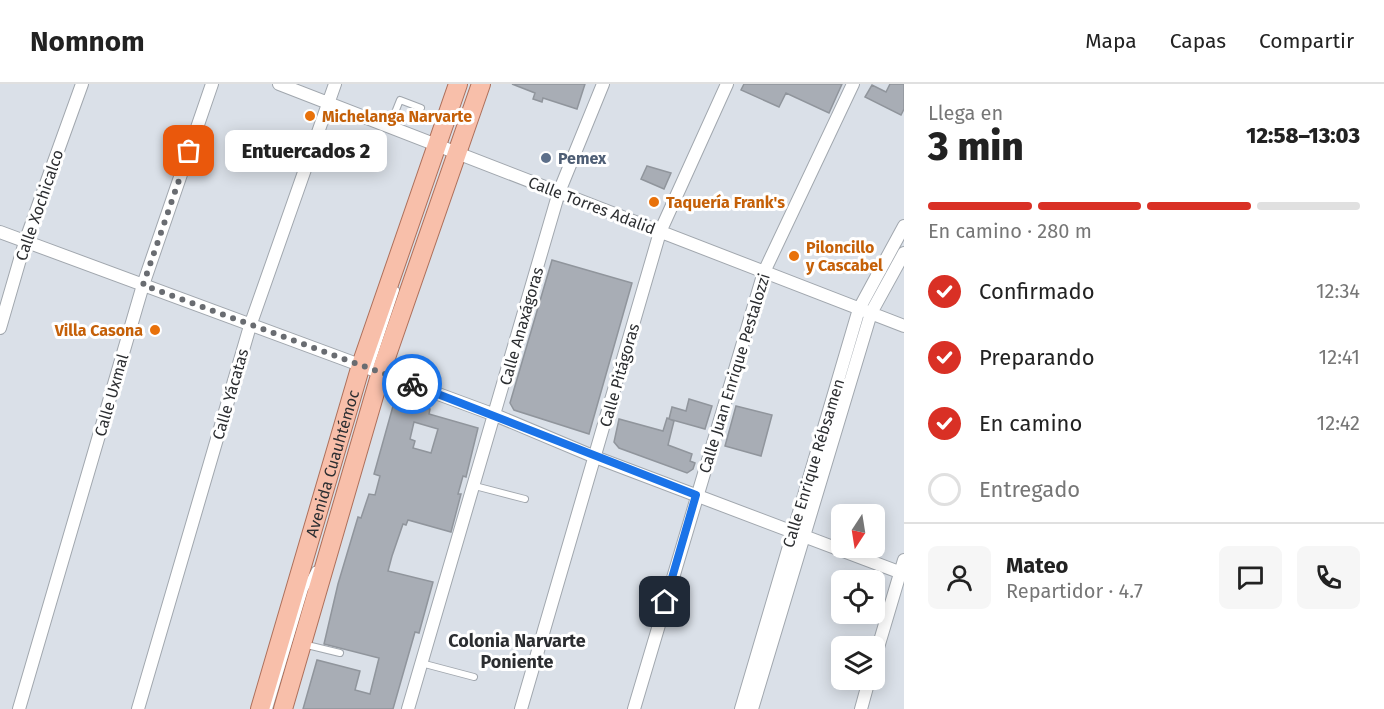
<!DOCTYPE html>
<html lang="es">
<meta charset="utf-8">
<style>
:root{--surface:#fff;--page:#f6f6f6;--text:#222;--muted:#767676;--line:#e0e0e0;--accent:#d93025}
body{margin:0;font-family:"Fira Sans",sans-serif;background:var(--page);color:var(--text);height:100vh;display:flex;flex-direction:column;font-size:22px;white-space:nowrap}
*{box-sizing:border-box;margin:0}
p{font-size:20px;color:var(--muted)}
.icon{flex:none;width:33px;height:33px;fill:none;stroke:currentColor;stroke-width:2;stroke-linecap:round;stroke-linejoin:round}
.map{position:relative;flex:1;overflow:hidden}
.side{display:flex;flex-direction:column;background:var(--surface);width:480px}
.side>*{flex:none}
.needle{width:39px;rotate:192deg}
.controls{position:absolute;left:831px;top:420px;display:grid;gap:12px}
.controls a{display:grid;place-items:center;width:54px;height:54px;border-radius:9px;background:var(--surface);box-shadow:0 3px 15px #0003;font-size:30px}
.pin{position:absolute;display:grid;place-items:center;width:51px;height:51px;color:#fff;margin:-26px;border-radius:12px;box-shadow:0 3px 9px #0006}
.courier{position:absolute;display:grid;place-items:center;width:60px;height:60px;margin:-30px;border:4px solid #1a73e8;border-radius:50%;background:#fff;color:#222;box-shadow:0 2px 8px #0007}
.bubble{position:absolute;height:42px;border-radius:9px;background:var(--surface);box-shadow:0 3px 15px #0003;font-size:20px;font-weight:800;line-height:42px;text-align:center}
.overview em{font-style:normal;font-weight:800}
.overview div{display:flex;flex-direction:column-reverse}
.overview{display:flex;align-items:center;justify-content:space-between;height:102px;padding:0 24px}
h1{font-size:39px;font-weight:800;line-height:45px}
.bar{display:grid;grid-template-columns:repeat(4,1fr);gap:9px 6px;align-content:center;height:72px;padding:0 24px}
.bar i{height:8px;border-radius:4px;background:var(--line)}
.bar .on{background:var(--accent)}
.bar p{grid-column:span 4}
.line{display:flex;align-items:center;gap:15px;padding:0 24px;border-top:2px solid var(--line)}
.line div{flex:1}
.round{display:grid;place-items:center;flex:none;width:63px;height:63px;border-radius:9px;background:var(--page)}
ol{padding:0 24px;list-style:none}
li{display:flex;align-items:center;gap:18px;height:66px}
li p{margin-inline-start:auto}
li .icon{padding:6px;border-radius:50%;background:var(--accent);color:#fff;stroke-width:4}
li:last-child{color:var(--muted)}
li i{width:33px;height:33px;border:3px solid var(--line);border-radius:50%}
header{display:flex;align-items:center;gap:36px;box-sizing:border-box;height:84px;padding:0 30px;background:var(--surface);border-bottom:2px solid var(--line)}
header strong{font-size:28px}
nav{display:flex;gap:33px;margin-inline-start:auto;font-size:21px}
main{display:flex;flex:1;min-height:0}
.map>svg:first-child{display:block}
.building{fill:#a8adb5;stroke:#90959c;stroke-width:1.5;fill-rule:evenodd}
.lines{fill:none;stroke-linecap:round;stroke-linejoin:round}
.service-casing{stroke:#a1a7ae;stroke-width:8}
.minor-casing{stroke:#a1a7ae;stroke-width:14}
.primary-casing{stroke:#ae705b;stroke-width:20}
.service{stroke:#fff;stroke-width:6}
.minor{stroke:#fff;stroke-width:12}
.primary{stroke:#f8bfaa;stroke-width:18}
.done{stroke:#696c71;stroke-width:6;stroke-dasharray:0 10.8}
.route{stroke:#1a73e8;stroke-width:8}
.food-dot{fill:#e8710a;stroke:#fff;stroke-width:2}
.service-dot{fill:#5c6f8a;stroke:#fff;stroke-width:2}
.labels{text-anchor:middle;stroke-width:6;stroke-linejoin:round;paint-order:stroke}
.food-label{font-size:16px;font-weight:bold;fill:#c56008;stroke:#fff;text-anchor:start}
.service-label{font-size:16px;font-weight:bold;fill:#4e5e75;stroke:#fff;text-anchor:start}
.street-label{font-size:16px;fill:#2c2e31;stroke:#fff}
.neighbourhood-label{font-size:18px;font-weight:bold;fill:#2c2e31;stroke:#fff}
</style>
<header>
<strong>Nomnom</strong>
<nav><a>Mapa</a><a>Capas</a><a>Compartir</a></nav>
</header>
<main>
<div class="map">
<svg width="904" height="625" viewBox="0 0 904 625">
<rect width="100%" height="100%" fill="#dae0e8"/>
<path class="building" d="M512,0H585L577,25L543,14L542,18L533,15L535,9Z
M744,0H842L829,29L786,9L779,23L741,6Z
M890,0H904V25L901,31L865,13L872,1L886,8Z
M647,82L671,89L664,105L641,95Z
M552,176L632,199L589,350L514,326L510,319Z
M395,315L430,325L429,330L478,344L466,393L463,392L458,410H461L451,448L408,436L406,441L403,440L392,472L388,487L433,498L419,549L415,548L393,625H303L317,576L360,587L355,606L370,610L379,574L324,560L338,500L358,433L361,434L369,410L375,411L380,392L374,390ZM414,338L438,345L431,369L413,364L415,357L410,355Z
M689,315L712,322L705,345L669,335L672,323L686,327Z
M736,322L772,331L761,372L725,362Z
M667,334L674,337L668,361L692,370L690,377L695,379L693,385L687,389L619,364L614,358L619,335L663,347Z"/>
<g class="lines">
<g class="service-casing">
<path id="service" d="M390,41L400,16L421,24
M370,284L396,206
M475,402L525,415
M303,560L340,569
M421,579L474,593
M269,625L305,505L315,486"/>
</g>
<g class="minor-casing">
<path id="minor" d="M279,0L904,242
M0,148L495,331L595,373L904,490
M0,244L25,158L82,0
M874,577L904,476
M19,625L143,201L212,0
M138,625L250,242L335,0
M408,625L559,108L603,0
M521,625L660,148L727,0
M634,625L764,188L853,0
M741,625L859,225L904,142
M752,625L871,229L904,169
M861,625L869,596"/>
</g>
<g class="primary-casing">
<g id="primary">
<path id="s1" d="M260,625L361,281L458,0"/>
<path d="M283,625L381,288L481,0"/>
</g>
</g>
<use href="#service" class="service"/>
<use href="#minor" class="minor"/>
<use href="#primary" class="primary"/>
</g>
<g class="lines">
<path class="done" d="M189,67L143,201L412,300"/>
<path class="route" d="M412,300L696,411L665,518"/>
</g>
<g class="food-dot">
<circle cx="310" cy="32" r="6"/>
<circle cx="654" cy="118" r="6"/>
<circle cx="794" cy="172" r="6"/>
<circle cx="155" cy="246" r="6"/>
</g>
<circle class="service-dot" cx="546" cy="74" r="6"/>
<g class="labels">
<g class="food-label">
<text x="322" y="38">Michelanga Narvarte</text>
<text x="666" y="124">Taquería Frank's</text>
<text x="806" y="169">Piloncillo<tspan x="806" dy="18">y Cascabel</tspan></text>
<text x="143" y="252" text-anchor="end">Villa Casona</text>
</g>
<g class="service-label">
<text x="558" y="80">Pemex</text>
</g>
<g class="street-label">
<text transform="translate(39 121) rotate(-71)" y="6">Calle Xochicalco</text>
<text transform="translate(592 121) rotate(21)" y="6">Calle Torres Adalid</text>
<text transform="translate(521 242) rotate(-74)" y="6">Calle Anaxágoras</text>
<text transform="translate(734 289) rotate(-73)" y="6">Calle Juan Enrique Pestalozzi</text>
<text transform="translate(619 291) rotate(-74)" y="6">Calle Pitágoras</text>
<text transform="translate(230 310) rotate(-74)" y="6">Calle Yácatas</text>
<text transform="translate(111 311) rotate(-74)" y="6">Calle Uxmal</text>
<text dy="6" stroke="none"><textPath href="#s1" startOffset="256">Avenida Cuauhtémoc</textPath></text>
<text transform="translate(813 379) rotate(-73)" y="6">Calle Enrique Rébsamen</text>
</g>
<g class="neighbourhood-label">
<text x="517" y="563">Colonia Narvarte<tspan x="517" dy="21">Poniente</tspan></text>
</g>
</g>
</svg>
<div class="controls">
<a><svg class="needle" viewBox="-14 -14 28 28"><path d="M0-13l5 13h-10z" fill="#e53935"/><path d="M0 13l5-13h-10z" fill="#767676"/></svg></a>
<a><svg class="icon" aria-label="locate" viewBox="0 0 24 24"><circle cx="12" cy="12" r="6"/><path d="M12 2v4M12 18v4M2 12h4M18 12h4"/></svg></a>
<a><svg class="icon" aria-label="layers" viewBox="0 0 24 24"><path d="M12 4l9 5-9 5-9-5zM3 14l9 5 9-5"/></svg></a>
</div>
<div class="pin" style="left:189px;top:67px;background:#ea580c"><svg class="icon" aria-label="bag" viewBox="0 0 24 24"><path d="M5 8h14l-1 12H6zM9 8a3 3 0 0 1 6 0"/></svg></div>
<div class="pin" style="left:665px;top:518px;background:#1f2937"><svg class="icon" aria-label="home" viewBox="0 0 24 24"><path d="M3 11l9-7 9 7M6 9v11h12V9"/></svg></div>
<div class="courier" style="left:412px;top:300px"><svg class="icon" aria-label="bike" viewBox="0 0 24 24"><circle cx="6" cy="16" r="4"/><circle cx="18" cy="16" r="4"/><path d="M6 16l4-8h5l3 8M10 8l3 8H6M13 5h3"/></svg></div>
<div class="bubble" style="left:225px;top:46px;width:162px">Entuercados 2</div>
</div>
<section class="side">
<div class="overview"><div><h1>3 min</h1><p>Llega en</p></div><em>12:58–13:03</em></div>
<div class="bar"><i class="on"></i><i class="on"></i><i class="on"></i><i></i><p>En camino · 280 m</p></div>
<ol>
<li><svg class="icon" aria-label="check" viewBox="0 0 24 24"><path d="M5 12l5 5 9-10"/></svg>Confirmado<p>12:34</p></li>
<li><svg class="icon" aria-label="check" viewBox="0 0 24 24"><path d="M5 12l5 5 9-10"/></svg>Preparando<p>12:41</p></li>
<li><svg class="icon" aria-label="check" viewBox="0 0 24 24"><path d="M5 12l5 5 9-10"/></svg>En camino<p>12:42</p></li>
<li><i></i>Entregado</li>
</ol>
<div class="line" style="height:108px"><a class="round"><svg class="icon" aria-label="person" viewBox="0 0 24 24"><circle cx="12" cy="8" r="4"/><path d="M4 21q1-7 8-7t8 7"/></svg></a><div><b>Mateo</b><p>Repartidor · 4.7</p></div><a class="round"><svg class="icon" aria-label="chat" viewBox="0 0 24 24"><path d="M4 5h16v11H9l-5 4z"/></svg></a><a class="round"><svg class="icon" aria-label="phone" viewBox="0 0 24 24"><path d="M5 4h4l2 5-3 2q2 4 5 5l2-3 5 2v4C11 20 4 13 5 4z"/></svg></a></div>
</section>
</main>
